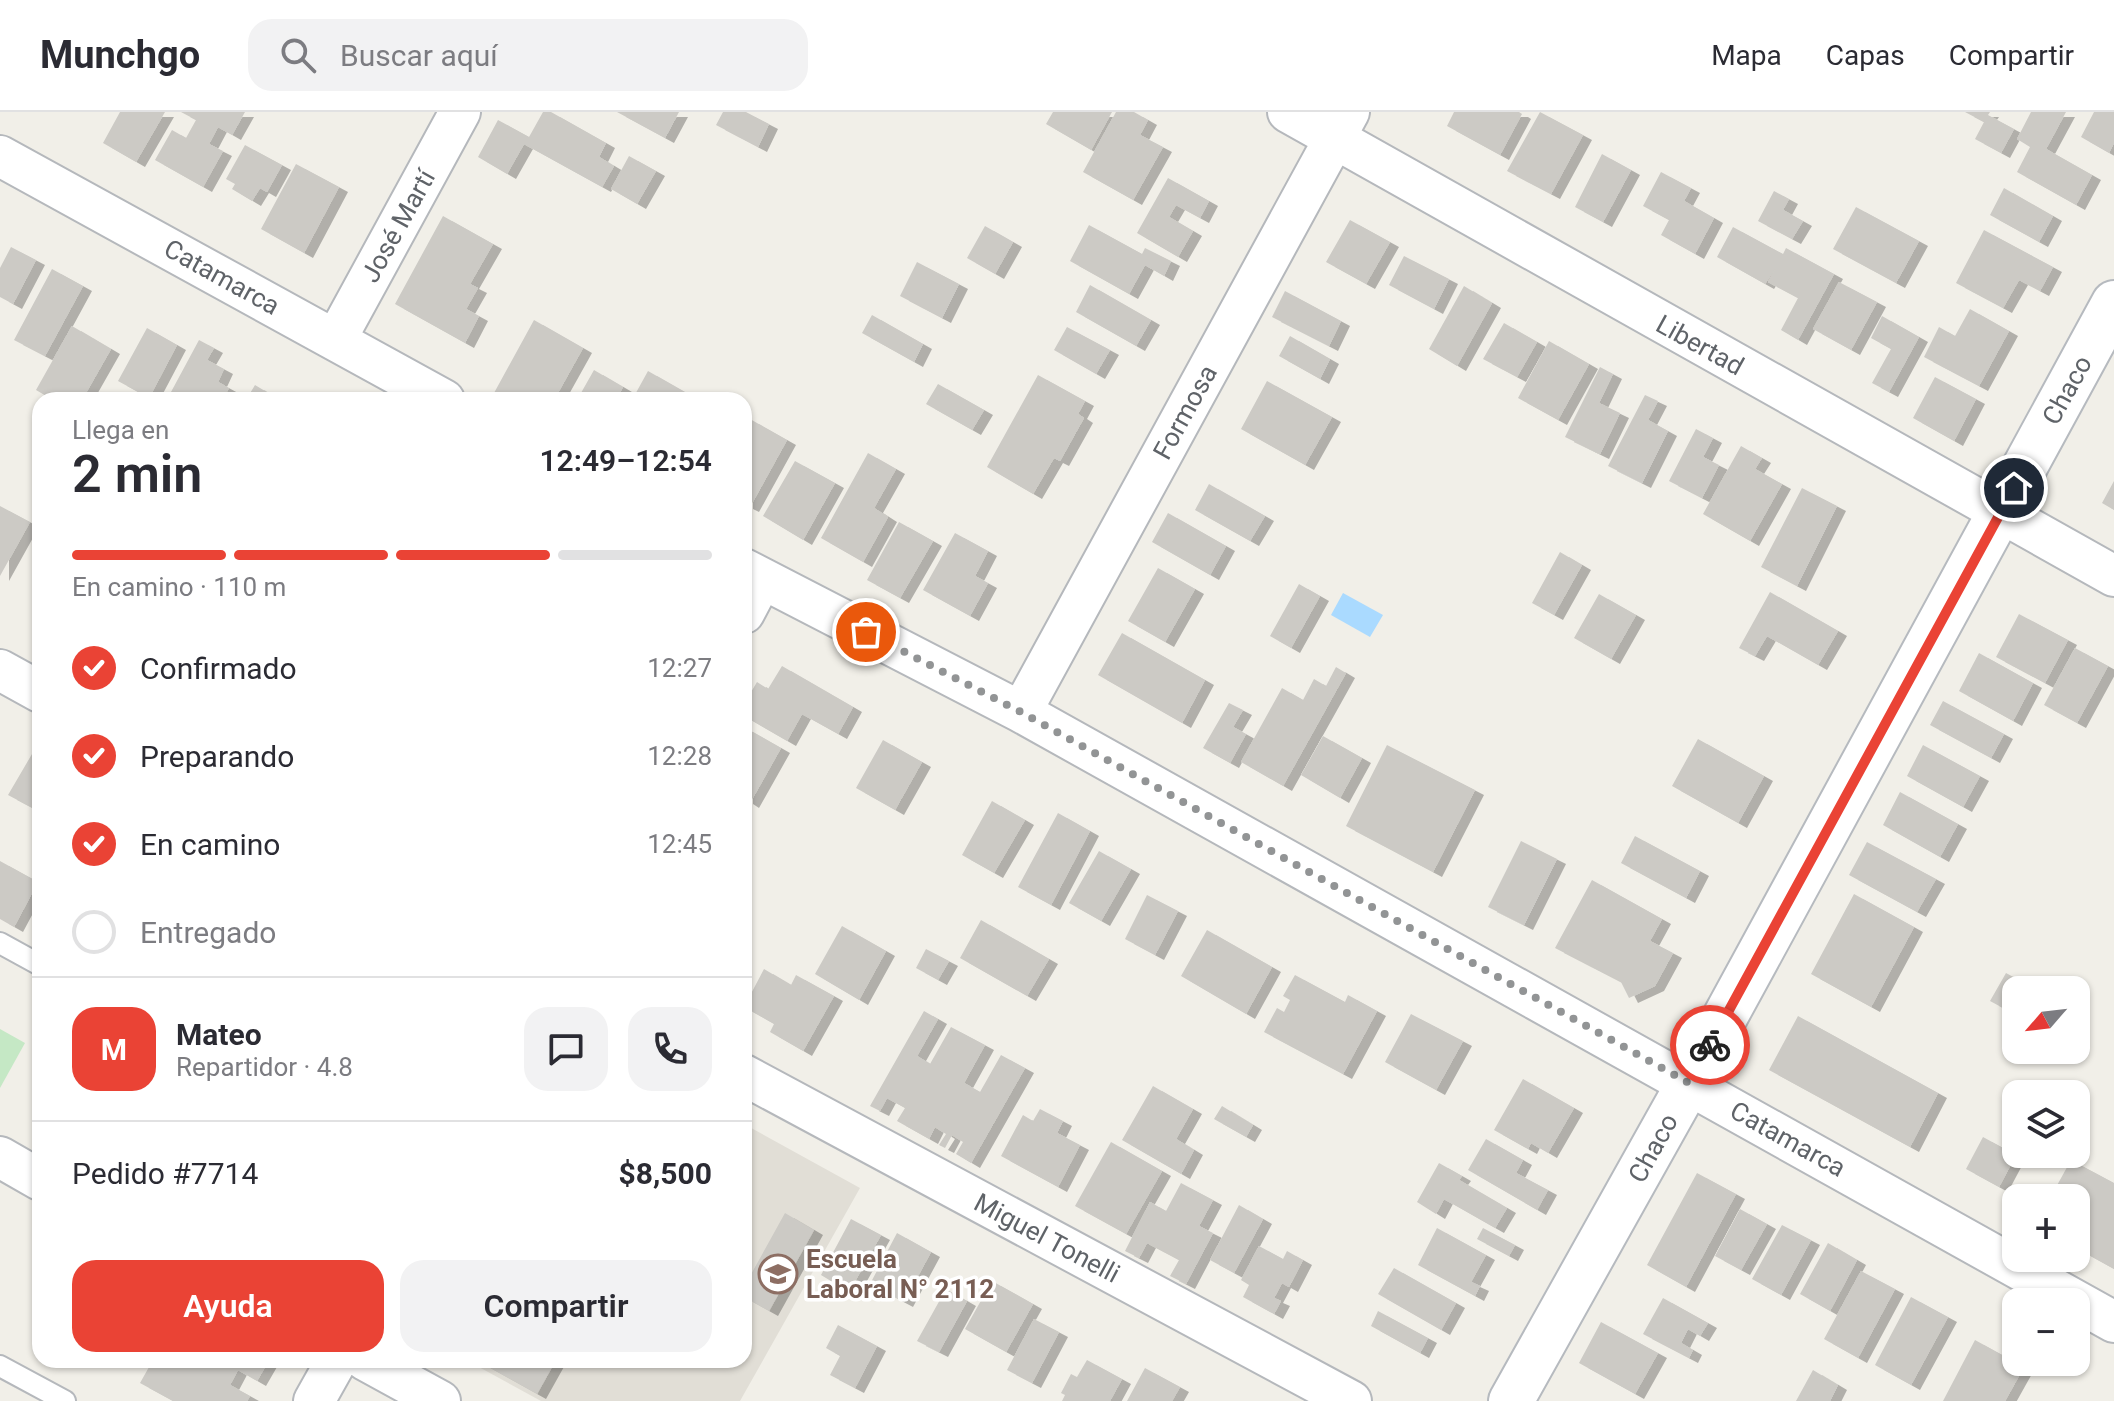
<!DOCTYPE html>
<html lang="es">
<meta charset="utf-8">
<style>
:root{--surface:#fff;--page:#f2f2f3;--text:#2b2b33;--muted:#7c7c81;--line:#e1e1e2;--accent:#ea4335}
body{margin:0;font-family:Roboto,sans-serif;background:var(--page);color:var(--text);height:100vh;display:flex;flex-direction:column;font-size:30px;white-space:nowrap}
*{box-sizing:border-box;margin:0}
p{font-size:26px;color:var(--muted)}
.icon{flex:none;width:44px;height:44px;fill:none;stroke:currentColor;stroke-width:2;stroke-linecap:round;stroke-linejoin:round}
.map{position:relative;flex:1;overflow:hidden}
.panel{position:absolute;left:32px;top:280px;width:720px;height:976px;display:flex;flex-direction:column;background:var(--surface);border-radius:24px;box-shadow:0 2px 6px #0004}
.panel>*{flex:none}
.needle{width:52px;rotate:242deg}
.fabs{position:absolute;left:2002px;top:864px;display:grid;gap:16px}
.fabs a{display:grid;place-items:center;width:88px;height:88px;border-radius:16px;background:var(--surface);box-shadow:0 2px 6px #0004;font-size:40px}
.pin{position:absolute;display:grid;place-items:center;width:68px;height:68px;color:#fff;margin:-34px;border:4px solid #fff;border-radius:50%;box-shadow:0 2px 8px #0007}
.courier{position:absolute;display:grid;place-items:center;width:80px;height:80px;margin:-40px;border:6px solid #ea4335;border-radius:50%;background:#fff;color:#222;box-shadow:0 2px 10px #0007}
.summary em{font-style:normal;font-weight:600}
.summary div{display:flex;flex-direction:column-reverse}
.summary{display:flex;align-items:center;justify-content:space-between;height:136px;padding:0 40px}
h1{font-size:52px;font-weight:600;line-height:60px}
.bar{display:grid;grid-template-columns:repeat(4,1fr);gap:12px 8px;align-content:center;height:96px;padding:0 40px}
.bar i{height:10px;border-radius:6px;background:var(--line)}
.bar .active{background:var(--accent)}
.bar p{grid-column:span 4}
.line{display:flex;align-items:center;gap:20px;padding:0 40px;border-top:2px solid var(--line)}
.line div{flex:1}
.round{display:grid;place-items:center;flex:none;width:84px;height:84px;border-radius:24px;background:var(--page)}
ol{padding:0 40px;list-style:none}
li{display:flex;align-items:center;gap:24px;height:88px}
li p{margin-inline-start:auto}
li .icon{padding:8px;border-radius:50%;background:var(--accent);color:#fff;stroke-width:4}
li:last-child{color:var(--muted)}
li i{width:44px;height:44px;border:4px solid var(--line);border-radius:50%}
.primary-button{display:flex;gap:16px;margin-top:auto;padding:16px 40px}
.primary-button a{flex:1;height:92px;border-radius:24px;background:var(--accent);color:#fff;font-size:32px;font-weight:600;line-height:92px;text-align:center}
.primary-button a+a{background:var(--page);color:var(--text)}
header{display:flex;align-items:center;gap:48px;box-sizing:border-box;height:112px;padding:0 40px;background:var(--surface);border-bottom:2px solid var(--line)}
header strong{font-size:38px}
nav{display:flex;gap:44px;margin-inline-start:auto;font-size:28px}
.search{width:560px;height:72px;background:var(--page);display:flex;align-items:center;gap:20px;box-sizing:border-box;padding:0 28px;border-radius:24px;color:var(--muted);font-size:30px}
.map>svg:first-child{display:block}
.education{fill:#e1ded6}
.green{fill:#c5e8c5}
.water{fill:#aadaff}
.building{fill:#cccac5;filter:url(#shadow)}
.lines{fill:none;stroke-linecap:round;stroke-linejoin:round}
.service-casing{stroke:#b5b8bc;stroke-width:24}
.minor-casing{stroke:#b5b8bc;stroke-width:44}
.secondary-casing{stroke:#b6babf;stroke-width:48}
.service{stroke:#fff;stroke-width:20}
.minor{stroke:#fff;stroke-width:40}
.secondary{stroke:#fff;stroke-width:44}
.done{stroke:#929495;stroke-width:8;stroke-dasharray:0 14.4}
.route{stroke:#ea4335;stroke-width:10}
.labels{text-anchor:middle;stroke-width:7;stroke-linejoin:round;paint-order:stroke}
.street-label{font-size:26px;fill:#5f6368;stroke:#fff}
.education-label{font-size:26px;font-weight:bold;fill:#785e54;stroke:#fff;text-anchor:start}
</style>
<header>
<strong>Munchgo</strong>
<div class="search"><svg class="icon" aria-label="search" viewBox="0 0 24 24"><circle cx="10" cy="10" r="6"/><path d="M15 15l6 6"/></svg>Buscar aquí</div>
<nav><a>Mapa</a><a>Capas</a><a>Compartir</a></nav>
</header>
<div class="map">
<svg width="2114" height="1289" viewBox="0 0 2114 1289">
<defs>
<filter id="shadow"><feDropShadow dx="9" dy="5" stdDeviation="0" flood-color="#0004"/></filter>
</defs>
<rect width="100%" height="100%" fill="#f1efe8"/>
<path class="education" d="M744,1012L860,1076L740,1289H541L466,1248H744Z"/>
<path class="green" d="M0,917L25,931L0,976Z"/>
<path class="water" d="M1343,481L1383,503L1370,525L1331,503Z"/>
<path class="building" d="M120,0H165L136,50L103,31Z
M181,0H245L232,23L218,15L209,32L223,39L203,75L155,48L172,18L186,26L196,8Z
M543,0H551L606,31L599,45L614,54L602,75L524,32L507,62L478,45L498,8L529,25Z
M617,0H679L665,26Z
M723,0H746L769,12L758,35L716,13Z
M1053,0H1112L1091,38L1046,12Z
M1116,0H1134L1148,8L1140,23L1163,35L1133,88L1083,60Z
M1454,0H1519L1522,2L1500,43L1447,14Z
M1540,0L1583,23L1551,82L1507,59Z
M1965,0H1990L1988,3L2014,17L2001,41L1975,27L1984,10Z
M2031,0H2066L2046,37L2092,63L2076,93L2017,60L2030,35L2017,27Z
M2094,0H2114V31L2109,41L2081,25Z
M245,33L282,53L267,80L260,76L252,89L232,77L235,72L226,67Z
M1602,42L1631,58L1603,110L1575,95Z
M629,44L656,59L637,92L611,77Z
M296,52L339,75L304,141L261,117Z
M1661,60L1691,76L1684,89L1714,106L1695,142L1661,123L1669,108L1643,94Z
M1168,66L1209,89L1200,106L1176,93L1169,105L1193,119L1178,145L1137,121Z
M2004,76L2053,104L2039,130L1990,103Z
M1774,79L1789,87L1783,98L1803,109L1792,127L1758,109Z
M1856,95L1919,129L1896,171L1833,137Z
M443,104L493,132L470,172L478,176L466,197L479,204L465,231L395,192Z
M1350,108L1390,130L1366,172L1326,150Z
M1089,113L1142,142L1145,136L1171,149L1164,164L1145,153L1129,182L1070,149Z
M985,114L1013,130L995,162L967,146Z
M1733,115L1783,142L1786,136L1834,162L1798,228L1781,218L1798,186L1768,170L1777,154L1765,172L1717,145Z
M1984,118L2053,155L2040,179L2019,168L2003,196L1956,171Z
M11,135L36,148L13,192L0,185V156Z
M1404,144L1449,167L1434,197L1389,173Z
M917,150L959,172L942,206L900,184Z
M52,157L83,174L45,244L14,228Z
M1839,170L1877,190L1851,238L1813,217Z
M1090,173L1151,208L1136,234L1076,200Z
M1464,174L1492,191L1457,254L1429,237Z
M1285,179L1341,209L1329,234L1272,205Z
M1970,197L2009,219L1979,274L1924,245L1939,215L1955,224Z
M872,203L923,232L914,250L862,221Z
M1882,204L1919,225L1889,280L1872,271L1891,237L1871,226Z
M534,208L583,236L554,288H507L494,281Z
M1504,211L1537,230L1517,265L1483,247Z
M72,214L111,237L82,288H53L36,278Z
M1067,215L1110,238L1096,262L1054,238Z
M147,216L177,233L149,286L118,269Z
M1290,224L1330,247L1320,267L1279,244Z
M199,228L214,236L207,248L224,257L218,270L229,276L222,288H185L171,280Z
M1549,229L1589,252L1558,308L1518,286Z
M1600,255L1613,262L1599,291L1620,301L1600,342L1565,325Z
M594,258L623,275L616,288H577Z
M648,259L690,283L687,288H632Z
M1038,263L1085,289L1078,302L1084,306L1060,349L1054,346L1033,382L987,355Z
M1935,265L1976,287L1954,329L1913,306Z
M1267,269L1332,305L1305,353L1241,317Z
M938,272L984,298L972,318L926,292Z
M255,273L280,288H246Z
M1645,283L1658,289L1648,308L1668,319L1642,371L1608,354Z
M750,307L787,328L750,395L744,392V317Z
M1696,317L1713,326L1703,345L1719,353L1702,386L1669,369Z
M1741,334L1762,346L1755,357L1782,372L1750,429L1703,402Z
M868,341L896,357L874,396L888,405L863,450L821,426Z
M795,349L835,371L803,428L763,404Z
M2114,369V398L2102,391Z
M1209,372L1265,404L1250,429L1195,398Z
M1802,376L1837,394L1797,474L1761,455Z
M0,394L30,410L0,464Z
M1168,401L1226,434L1210,463L1152,430Z
M899,410L933,429L900,486L867,468Z
M955,421L988,439L975,464L988,471L970,504L923,478Z
M1560,440L1582,453L1554,503L1532,491Z
M1158,456L1195,477L1165,530L1128,509Z
M1299,472L1320,484L1291,536L1270,524Z
M1770,480L1838,519L1818,553L1767,524L1755,544L1739,536Z
M1599,482L1636,503L1611,547L1574,526Z
M2019,502L2068,528L2045,571L1996,545Z
M1122,521L1205,568L1182,611L1098,563Z
M2075,536L2108,554L2077,611L2044,593Z
M1979,541L2033,571L2013,609L1959,579Z
M782,554L853,595L838,622L802,602L787,629L744,604V592L757,570L768,577Z
M1336,555L1346,561L1283,674L1241,650L1282,576L1303,588L1314,567L1326,574Z
M1943,589L2004,622L1991,646L1930,613Z
M1229,591L1243,598L1233,615L1246,622L1230,651L1203,636Z
M744,615L781,636L750,691L744,687Z
M1323,624L1362,646L1340,686L1301,663Z
M1698,627L1764,664L1738,711L1672,674Z
M883,628L922,650L895,698L856,676Z
M1387,633L1475,678L1433,760L1346,714Z
M1923,633L1980,664L1963,695L1907,664Z
M32,642L40,646V700L8,683Z
M1900,680L1958,712L1940,745L1883,713Z
M992,689L1025,708L994,761L962,743Z
M1058,701L1090,719L1051,793L1018,775Z
M1635,724L1700,759L1686,786L1621,751Z
M1521,729L1557,747L1524,813L1488,795Z
M1867,730L1936,767L1917,800L1849,763Z
M1099,739L1131,757L1101,809L1069,791Z
M0,749L38,770L14,815L0,807Z
M1592,768L1662,807L1650,829L1673,841L1655,874L1629,886L1621,870L1555,836Z
M1854,782L1914,815L1871,895L1811,862Z
M1147,783L1178,799L1155,843L1125,827Z
M981,808L1049,847L1027,884L960,846Z
M842,814L886,839L859,888L815,862Z
M1207,818L1272,855L1246,902L1181,864Z
M926,837L949,849L938,868L916,856Z
M764,857L791,873L796,863L834,884L803,939L770,920L774,912L744,895Z
M2006,861L2037,878H2016V903L1990,889Z
M1295,863L1345,890L1348,883L1377,899L1343,962L1264,920L1277,896L1284,900L1290,888L1283,884Z
M924,899L938,907L917,944L930,952L951,915L985,933L964,971L980,980L1001,943L1025,956L971,1051L956,1042L963,1030L952,1023L945,1036L939,1033L946,1022L935,1015L929,1027L897,1009L905,996L887,986L880,999L870,994Z
M1411,902L1463,929L1436,978L1385,950Z
M1798,904L1938,981L1910,1035L1769,958Z
M1523,967L1574,996L1548,1041L1531,1031L1528,1037L1494,1018Z
M1153,974L1193,997L1176,1027L1194,1038L1181,1062L1122,1028Z
M1222,994L1253,1013L1246,1025L1214,1007Z
M1040,997L1063,1009L1057,1021L1080,1033L1058,1075L1001,1044L1023,1003L1033,1009Z
M1983,1025L2016,1043L1999,1075L1966,1057Z
M1486,1027L1523,1048L1516,1061L1548,1078L1537,1098L1468,1058Z
M1111,1030L1162,1059L1126,1122L1075,1094Z
M2071,1048L2114,1071V1157L2076,1136V1086H2050Z
M1439,1051L1462,1064L1459,1068L1507,1096L1495,1116L1444,1087L1436,1102L1417,1090Z
M1697,1061L1736,1082L1686,1175L1647,1153Z
M1181,1071L1213,1088L1199,1114L1213,1121L1186,1172L1170,1164L1179,1148L1147,1131L1139,1146L1125,1139L1150,1090L1166,1099Z
M1239,1093L1263,1107L1234,1161L1210,1148Z
M1740,1097L1767,1112L1741,1158L1715,1144Z
M785,1101L814,1118L769,1199L744,1185V1175Z
M851,1107L881,1123L849,1180L821,1163Z
M1782,1113L1811,1128L1781,1183L1752,1167Z
M1437,1116L1486,1143L1471,1170L1480,1174L1475,1184L1418,1153Z
M1483,1116L1515,1133L1509,1144L1477,1127Z
M897,1121L931,1140L904,1190L870,1172Z
M1828,1131L1857,1148L1830,1199L1800,1182Z
M1259,1134L1283,1147L1287,1139L1303,1148L1289,1175L1282,1171L1274,1186L1281,1189L1274,1202L1243,1185L1249,1173L1241,1168Z
M1394,1156L1456,1191L1441,1218L1378,1182Z
M1861,1159L1895,1177L1858,1246L1824,1227Z
M992,1169L1033,1192L1006,1240L965,1217Z
M946,1177L967,1189L939,1240L917,1229Z
M1911,1185L1948,1205L1911,1273L1875,1253Z
M1663,1186L1708,1211L1700,1224L1688,1217L1681,1231L1693,1238L1689,1246L1643,1222Z
M1378,1199L1428,1226L1420,1241L1371,1214Z
M1034,1207L1059,1220L1032,1271L1007,1258Z
M1601,1210L1658,1241L1635,1282L1579,1251Z
M838,1213L877,1234L855,1276L830,1263L840,1244L826,1236Z
M1975,1228L2024,1255L2005,1289H1943Z
M153,1248H264L268,1250L257,1269L238,1258L230,1273L250,1284L247,1289H173L140,1271Z
M476,1248H556L537,1282Z
M1087,1248L1122,1267L1110,1289H1062L1065,1283L1061,1281L1071,1262L1077,1265Z
M1145,1256L1180,1275L1172,1289H1127Z
M1813,1258L1838,1273L1830,1289H1796Z"/>
<g class="lines">
<g class="service-casing">
<path id="service" d="M0,831L40,853
M0,1254L65,1289"/>
</g>
<g class="minor-casing">
<path id="minor" d="M1288,0L2114,464
M0,44L444,288
M336,227L460,0
M744,457L1021,600L2114,1210
M744,501L762,467
M0,558L40,580
M1021,600L1349,0
M744,963L1351,1289
M0,1045L40,1068
M365,1248L440,1289
M314,1289L337,1248"/>
</g>
<g class="secondary-casing">
<path id="secondary" d="M1511,1289L1689,971L2114,191"/>
</g>
<use href="#service" class="service"/>
<use href="#minor" class="minor"/>
<use href="#secondary" class="secondary"/>
</g>
<g class="lines">
<path class="done" d="M866,520L1021,600L1689,971L1710,933"/>
<path class="route" d="M1710,933L2014,376"/>
</g>
<defs>
<g id="school-ring" transform="scale(2)"><circle r="9.5" fill="#fff" stroke="#8d6e63" stroke-width="1.5"/><path d="M0-5L7-2L0 1L-7-2ZM-4 1L0 2.5L4 1V4Q0 6-4 4Z" fill="#8d6e63"/></g>
</defs>
<g fill-rule="evenodd">
<use href="#school-ring" x="778" y="1162"/>
</g>
<g class="labels">
<g class="street-label">
<text transform="translate(398 114) rotate(-61)" y="9">José Martí</text>
<text transform="translate(222 165) rotate(29)" y="9">Catamarca</text>
<text transform="translate(1700 233) rotate(29)" y="9">Libertad</text>
<text transform="translate(2067 278) rotate(-61)" y="9">Chaco</text>
<text transform="translate(1185 300) rotate(-61)" y="9">Formosa</text>
<text transform="translate(1788 1027) rotate(29)" y="9">Catamarca</text>
<text transform="translate(1653 1036) rotate(-61)" y="9">Chaco</text>
<text transform="translate(1047 1126) rotate(28)" y="9">Miguel Tonelli</text>
</g>
<g class="education-label">
<text x="806" y="1156">Escuela<tspan x="806" dy="30">Laboral N° 2112</tspan></text>
</g>
</g>
</svg>
<div class="fabs">
<a><svg class="needle" viewBox="-14 -14 28 28"><path d="M0-13l5 13h-10z" fill="#e53935"/><path d="M0 13l5-13h-10z" fill="#7c7c81"/></svg></a>
<a><svg class="icon" aria-label="layers" viewBox="0 0 24 24"><path d="M12 4l9 5-9 5-9-5zM3 14l9 5 9-5"/></svg></a>
<a>+</a>
<a>−</a>
</div>
<div class="pin" style="left:866px;top:520px;background:#ea580c"><svg class="icon" aria-label="bag" viewBox="0 0 24 24"><path d="M5 8h14l-1 12H6zM9 8a3 3 0 0 1 6 0"/></svg></div>
<div class="pin" style="left:2014px;top:376px;background:#1f2937"><svg class="icon" aria-label="home" viewBox="0 0 24 24"><path d="M3 11l9-7 9 7M6 9v11h12V9"/></svg></div>
<div class="courier" style="left:1710px;top:933px"><svg class="icon" aria-label="bike" viewBox="0 0 24 24"><circle cx="6" cy="16" r="4"/><circle cx="18" cy="16" r="4"/><path d="M6 16l4-8h5l3 8M10 8l3 8H6M13 5h3"/></svg></div>
<section class="panel">
<div class="summary"><div><h1>2 min</h1><p>Llega en</p></div><em>12:49–12:54</em></div>
<div class="bar"><i class="active"></i><i class="active"></i><i class="active"></i><i></i><p>En camino · 110 m</p></div>
<ol>
<li><svg class="icon" aria-label="check" viewBox="0 0 24 24"><path d="M5 12l5 5 9-10"/></svg>Confirmado<p>12:27</p></li>
<li><svg class="icon" aria-label="check" viewBox="0 0 24 24"><path d="M5 12l5 5 9-10"/></svg>Preparando<p>12:28</p></li>
<li><svg class="icon" aria-label="check" viewBox="0 0 24 24"><path d="M5 12l5 5 9-10"/></svg>En camino<p>12:45</p></li>
<li><i></i>Entregado</li>
</ol>
<div class="line" style="height:144px"><b class="round" style="background:var(--accent);color:#fff">M</b><div><b>Mateo</b><p>Repartidor · 4.8</p></div><a class="round"><svg class="icon" aria-label="chat" viewBox="0 0 24 24"><path d="M4 5h16v11H9l-5 4z"/></svg></a><a class="round"><svg class="icon" aria-label="phone" viewBox="0 0 24 24"><path d="M5 4h4l2 5-3 2q2 4 5 5l2-3 5 2v4C11 20 4 13 5 4z"/></svg></a></div>
<div class="line" style="height:104px"><div>Pedido #7714</div><b>$8,500</b></div>
<div class="primary-button"><a>Ayuda</a><a>Compartir</a></div>
</section>
</div>
